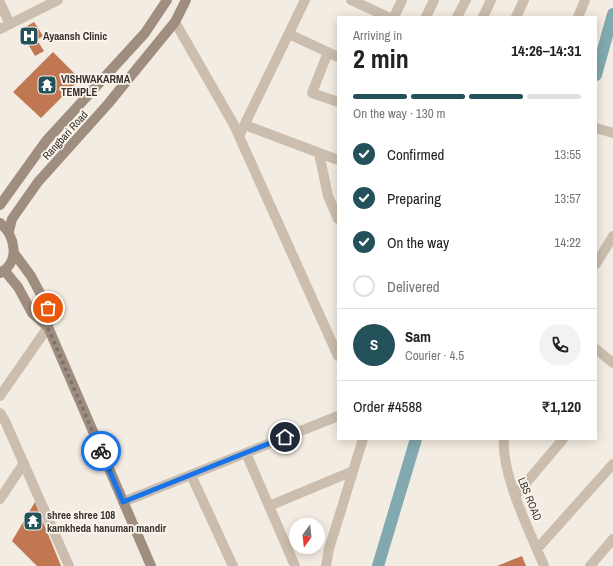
<!DOCTYPE html>
<meta charset="utf-8">
<style>
:root{--surface:#fff;--page:#f2f2f2;--text:#222;--muted:#767676;--line:#e0e0e0;--accent:#23515a}
body{margin:0;font-family:"Archivo Narrow",sans-serif;background:var(--page);color:var(--text);height:100vh;display:flex;flex-direction:column;font-size:15px;white-space:nowrap}
*{box-sizing:border-box;margin:0}
p{font-size:13px;color:var(--muted)}
.icon{flex:none;width:22px;height:22px;fill:none;stroke:currentColor;stroke-width:2;stroke-linecap:round;stroke-linejoin:round}
.map{position:relative;flex:1;overflow:hidden}
.side{position:absolute;left:337px;top:16px;width:260px;height:424px;display:flex;flex-direction:column;background:var(--surface);border-radius:0px;box-shadow:0 2px 10px #0003}
.side>*{flex:none}
.needle{width:26px;rotate:195deg}
.controls{position:absolute;left:289px;top:518px;display:grid;gap:8px}
.controls a{display:grid;place-items:center;width:36px;height:36px;border-radius:50%;background:var(--surface);box-shadow:0 2px 10px #0003;font-size:20px}
.pin{position:absolute;display:grid;place-items:center;width:34px;height:34px;color:#fff;margin:-17px;border:2px solid #fff;border-radius:50%;box-shadow:0 1px 4px #0007}
.courier{position:absolute;display:grid;place-items:center;width:40px;height:40px;margin:-20px;border:3px solid #1a73e8;border-radius:50%;background:#fff;color:#222;box-shadow:0 1px 5px #0007}
.overview em{font-style:normal;font-weight:800}
.overview div{display:flex;flex-direction:column-reverse}
.overview{display:flex;align-items:center;justify-content:space-between;height:68px;padding:0 16px}
h1{font-size:26px;font-weight:800;line-height:30px}
.bar{display:grid;grid-template-columns:repeat(4,1fr);gap:6px 4px;align-content:center;height:48px;padding:0 16px}
.bar i{height:5px;border-radius:3px;background:var(--line)}
.bar .selected{background:var(--accent)}
.bar p{grid-column:span 4}
.line{display:flex;align-items:center;gap:10px;padding:0 16px;border-top:1px solid var(--line)}
.line div{flex:1}
.round{display:grid;place-items:center;flex:none;width:42px;height:42px;border-radius:21px;background:var(--page)}
ol{padding:0 16px;list-style:none}
li{display:flex;align-items:center;gap:12px;height:44px}
li p{margin-inline-start:auto}
li .icon{padding:4px;border-radius:50%;background:var(--accent);color:#fff;stroke-width:4}
li:last-child{color:var(--muted)}
li i{width:22px;height:22px;border:2px solid var(--line);border-radius:50%}
.map>svg:first-child{display:block}
.lines{fill:none;stroke-linecap:round;stroke-linejoin:round}
.canal{stroke:#82a9af;stroke-width:12}
.building{fill:#c07752}
.street{stroke:#cbbeae;stroke-width:10}
.secondary{stroke:#9f8d7f;stroke-width:10}
.done{stroke:#7b726c;stroke-width:4;stroke-dasharray:0 7.2}
.route{stroke:#1a73e8;stroke-width:5}
.labels{text-anchor:middle;stroke-width:3.5;stroke-linejoin:round;paint-order:stroke}
.poi-label{font-size:11px;font-weight:bold;fill:#3a312c;stroke:#faf6ee;text-anchor:start}
.street-label{font-size:11px;fill:#3a312c;stroke:#faf6ee}
</style>
<div class="map">
<svg width="613" height="566" viewBox="0 0 613 566">
<rect width="100%" height="100%" fill="#f3ece2"/>
<g class="lines">
<path class="canal" d="M596,75L613,14
M378,566L416,439"/>
</g>
<path class="building" d="M34,22L43,36L37,40L44,51L35,56L20,30Z
M53,52L80,79L41,118L13,92Z
M35,502L61,566H37L12,541Z
M522,556L526,566H497Z"/>
<g class="lines">
<path class="street" d="M351,0L388,17
M0,3L10,24
M394,17L402,0
M426,17L434,0
M457,17L466,0
M483,17L491,0
M516,17L524,0
M578,17L585,0
M175,22L234,125L338,356
M0,29L58,0
M289,34L338,57
M328,52L312,93L338,102
M245,125L338,160
M596,128L613,133
M239,136L305,0
M319,153L328,196L338,219
M596,264L613,236
M596,349L613,363
M0,396L48,327
M0,413L5,421L69,566
M504,439C501,474 530,532 544,566
M246,453L295,566
M191,475L233,566
M516,495L563,439
M0,499L24,463
M123,502L338,416
M269,506L353,471
M537,549L613,464
M326,566L329,549L363,439
M590,566L613,539"/>
<path class="secondary" d="M0,205L46,141L145,33L167,0
M0,223C15,235 21,262 0,273
M9,231L12,219L38,182L108,104L175,22L186,0
M14,253L31,276L48,308V327L151,566
M4,270L18,287L32,313L48,327"/>
</g>
<g class="lines">
<path class="done" d="M48,308V328L101,451"/>
<path class="route" d="M101,451L123,502L285,437"/>
</g>
<defs>
<g id="hospital-square" transform="scale(1)"><rect x="-9" y="-9" width="18" height="18" rx="4" fill="#23515a" stroke="#faf6ee"/><path d="M-5-5h3v3.5h4V-5h3V5h-3V1.5h-4V5h-3Z" fill="#fff"/></g>
<g id="temple-square" transform="scale(1)"><rect x="-9" y="-9" width="18" height="18" rx="4" fill="#23515a" stroke="#faf6ee"/><path d="M0-6L5-2H3V0L6.5 2.5H4V6H1.5V3h-3V6H-4V2.5H-6.5L-3 0V-2H-5Z" fill="#fff"/></g>
</defs>
<g fill-rule="evenodd">
<use href="#hospital-square" x="29" y="36"/>
<use href="#temple-square" x="47" y="85"/>
<use href="#temple-square" x="33" y="521"/>
</g>
<g class="labels">
<g class="poi-label">
<text x="43" y="40">Ayaansh Clinic</text>
<text x="61" y="83">VISHWAKARMA<tspan x="61" dy="13">TEMPLE</tspan></text>
<text x="47" y="519">shree shree 108<tspan x="47" dy="13">kamkheda hanuman mandir</tspan></text>
</g>
<g class="street-label">
<text transform="translate(65 135) rotate(-48)" y="4">Rangbari Road</text>
<text transform="translate(530 499) rotate(68)" y="4">LBS ROAD</text>
</g>
</g>
</svg>
<div class="controls">
<a><svg class="needle" viewBox="-14 -14 28 28"><path d="M0-13l5 13h-10z" fill="#e53935"/><path d="M0 13l5-13h-10z" fill="#767676"/></svg></a>
</div>
<div class="pin" style="left:48px;top:308px;background:#ea580c"><svg class="icon" aria-label="bag" viewBox="0 0 24 24"><path d="M5 8h14l-1 12H6zM9 8a3 3 0 0 1 6 0"/></svg></div>
<div class="pin" style="left:285px;top:437px;background:#1f2937"><svg class="icon" aria-label="home" viewBox="0 0 24 24"><path d="M3 11l9-7 9 7M6 9v11h12V9"/></svg></div>
<div class="courier" style="left:101px;top:451px"><svg class="icon" aria-label="bike" viewBox="0 0 24 24"><circle cx="6" cy="16" r="4"/><circle cx="18" cy="16" r="4"/><path d="M6 16l4-8h5l3 8M10 8l3 8H6M13 5h3"/></svg></div>
<section class="side">
<div class="overview"><div><h1>2 min</h1><p>Arriving in</p></div><em>14:26–14:31</em></div>
<div class="bar"><i class="selected"></i><i class="selected"></i><i class="selected"></i><i></i><p>On the way · 130 m</p></div>
<ol>
<li><svg class="icon" aria-label="check" viewBox="0 0 24 24"><path d="M5 12l5 5 9-10"/></svg>Confirmed<p>13:55</p></li>
<li><svg class="icon" aria-label="check" viewBox="0 0 24 24"><path d="M5 12l5 5 9-10"/></svg>Preparing<p>13:57</p></li>
<li><svg class="icon" aria-label="check" viewBox="0 0 24 24"><path d="M5 12l5 5 9-10"/></svg>On the way<p>14:22</p></li>
<li><i></i>Delivered</li>
</ol>
<div class="line" style="height:72px"><b class="round" style="background:var(--accent);color:#fff">S</b><div><b>Sam</b><p>Courier · 4.5</p></div><a class="round"><svg class="icon" aria-label="phone" viewBox="0 0 24 24"><path d="M5 4h4l2 5-3 2q2 4 5 5l2-3 5 2v4C11 20 4 13 5 4z"/></svg></a></div>
<div class="line" style="height:52px"><div>Order #4588</div><b>₹1,120</b></div>
</section>
</div>
